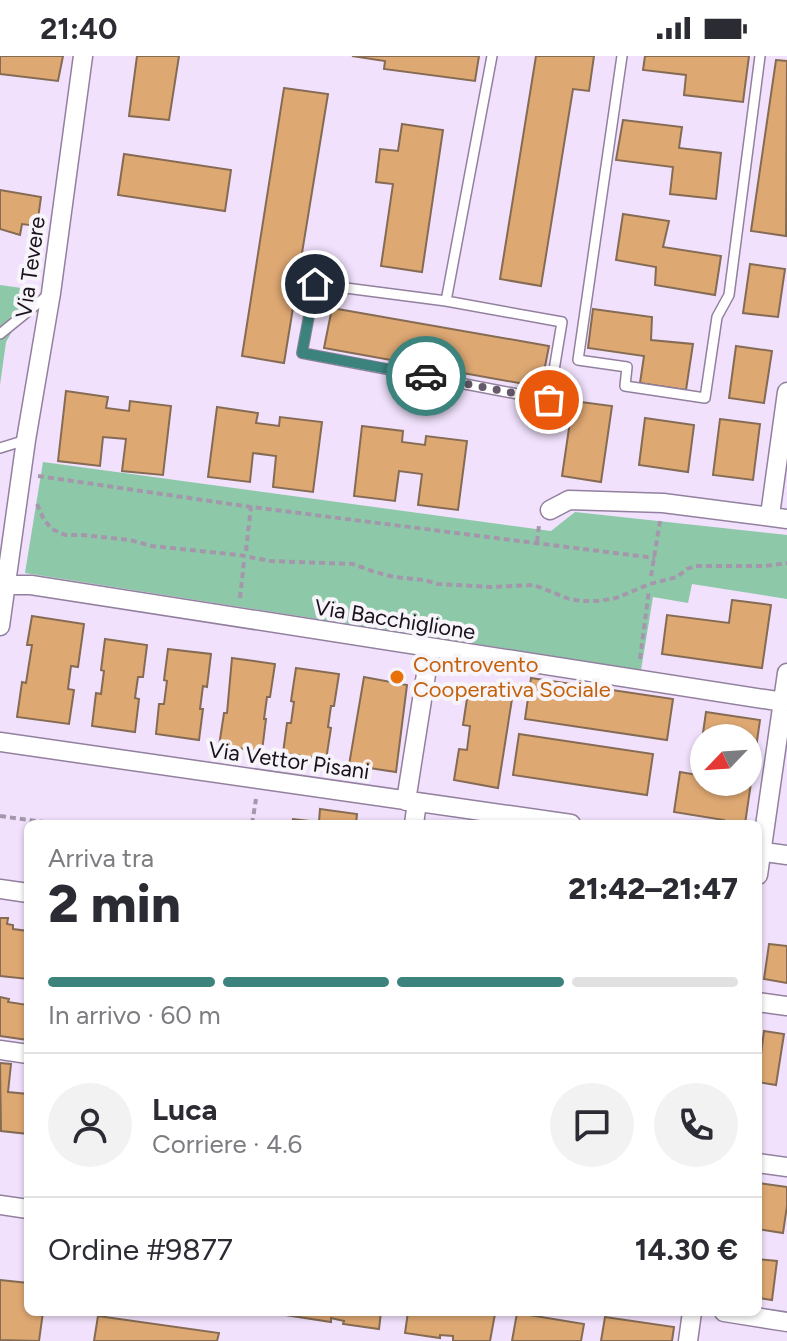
<!DOCTYPE html>
<html lang="it">
<meta charset="utf-8">
<style>
:root{--surface:#fff;--page:#f2f2f3;--text:#2b2b33;--muted:#7c7c81;--line:#e1e1e2;--accent:#3c837e}
body{margin:0;font-family:Figtree,sans-serif;background:var(--page);color:var(--text);height:100vh;display:flex;flex-direction:column;font-size:30px;white-space:nowrap}
*{box-sizing:border-box;margin:0}
p{font-size:26px;color:var(--muted)}
.icon{flex:none;width:44px;height:44px;fill:none;stroke:currentColor;stroke-width:2;stroke-linecap:round;stroke-linejoin:round}
.map{position:relative;flex:1;overflow:hidden}
.drawer{position:absolute;left:24px;top:764px;width:738px;height:496px;display:flex;flex-direction:column;background:var(--surface);border-radius:12px;box-shadow:0 2px 6px #0004}
.drawer>*{flex:none}
.needle{width:52px;rotate:245deg}
.controls{position:absolute;left:690px;top:668px;display:grid;gap:16px}
.controls a{display:grid;place-items:center;width:72px;height:72px;border-radius:50%;background:var(--surface);box-shadow:0 2px 6px #0004;font-size:40px}
.pin{position:absolute;display:grid;place-items:center;width:68px;height:68px;color:#fff;margin:-34px;border:4px solid #fff;border-radius:50%;box-shadow:0 2px 8px #0007}
.courier{position:absolute;display:grid;place-items:center;width:80px;height:80px;margin:-40px;border:6px solid #3c837e;border-radius:50%;background:#fff;color:#222;box-shadow:0 2px 10px #0007}
.overview em{font-style:normal;font-weight:800}
.overview div{display:flex;flex-direction:column-reverse}
.overview{display:flex;align-items:center;justify-content:space-between;height:136px;padding:0 24px}
h1{font-size:52px;font-weight:800;line-height:60px}
.bar{display:grid;grid-template-columns:repeat(4,1fr);gap:12px 8px;align-content:center;height:96px;padding:0 24px}
.bar i{height:10px;border-radius:6px;background:var(--line)}
.bar .active{background:var(--accent)}
.bar p{grid-column:span 4}
.line{display:flex;align-items:center;gap:20px;padding:0 24px;border-top:2px solid var(--line)}
.line div{flex:1}
.round{display:grid;place-items:center;flex:none;width:84px;height:84px;border-radius:42px;background:var(--page)}
.status{display:flex;justify-content:space-between;align-items:center;height:56px;padding:0 40px;background:var(--surface);direction:ltr}
.status svg{height:22px;fill:currentColor}
.map>svg:first-child{display:block}
.green{fill:#8dc8a8}
.building{fill:#dea873;stroke:#856b53;stroke-width:2}
.lines{fill:none;stroke-linecap:round;stroke-linejoin:round}
.service-casing{stroke:#92809e;stroke-width:12}
.minor-casing{stroke:#92809e;stroke-width:21}
.path{stroke:#a497ac;stroke-width:4;stroke-dasharray:6 4;stroke-linecap:butt}
.service{stroke:#fff;stroke-width:9}
.minor{stroke:#fff;stroke-width:18}
.done{stroke:#655a6b;stroke-width:8;stroke-dasharray:0 14.4}
.route{stroke:#3c837e;stroke-width:10}
.food-dot{fill:#e8710a;stroke:#f7f4fa;stroke-width:3}
.labels{text-anchor:middle;stroke-width:8;stroke-linejoin:round;paint-order:stroke}
.street-label{font-size:22px;fill:#19121d;stroke:#f7f4fa}
.food-label{font-size:22px;fill:#c56008;stroke:#f7f4fa;text-anchor:start}
</style>
<div class="status"><b>21:40</b><svg viewBox="0 0 49 12"><path d="M0 12V9h3v3zM5 12V6h3v6zM10 12V3h3v9zM15 12V0h3v12zM26 1h20v11H26zM47 4h2v5h-2z"/></svg></div>
<div class="map">
<svg width="787" height="1285" viewBox="0 0 787 1285">
<rect width="100%" height="100%" fill="#f1e1fc"/>
<path class="green" d="M0,229L36,234L6,286L0,329Z
M43,406L551,475L575,456L787,479V543L692,528L688,547L653,541L641,614L25,517Z"/>
<path class="building" d="M0,0H63L58,25L0,18Z
M137,0H179L169,64L129,60Z
M352,0H479L475,25L384,13L385,5Z
M536,0H594L589,35L573,33L541,230L500,223Z
M645,0H749L743,46L684,39L686,19L643,14Z
M776,4L787,5L786,180L751,175Z
M284,32L328,38L284,307L242,300Z
M623,64L682,71L679,92L721,97L716,143L670,138L673,111L616,104Z
M402,68L443,74L422,216L381,210L393,128L376,126L380,93L398,95Z
M124,98L231,114L225,155L118,139Z
M0,134L41,141L37,170L22,168L20,179L0,173Z
M623,158L669,165L663,191L721,200L715,239L655,229L656,211L616,204Z
M750,208L785,213L778,261L743,257Z
M332,252L549,290L541,331L324,292Z
M593,253L652,261L651,284L693,288L686,334L640,327L644,300L588,292Z
M736,290L772,295L764,347L729,342Z
M66,335L108,341L106,352L129,355L130,345L171,350L163,419L122,415L126,383L103,381L100,410L58,405Z
M573,345L612,350L601,426L562,420Z
M217,351L258,357L256,367L279,370L280,361L322,366L313,436L273,431L276,400L253,397L250,426L208,421Z
M645,362L694,369L688,416L639,409Z
M720,363L760,368L753,424L713,419Z
M362,370L403,375L402,386L425,389L426,380L467,385L458,454L418,449L422,418L399,415L395,445L354,440Z
M732,544L771,549L762,612L662,598L667,559L729,567Z
M32,560L84,568L78,611L71,610L68,633L74,634L69,668L17,661L22,626L26,627L32,589H27Z
M105,583L147,589L143,621H138L135,642L139,643L135,676L92,670L96,637L101,638L104,615L101,614Z
M168,593L211,598L207,631L203,630L200,653H203L199,684L156,678L159,648H164L167,625L164,624Z
M232,602L275,608L270,641H267L264,663H266L262,695L219,690L224,657H227Z
M296,612L339,618L334,650H331L328,671L331,672L326,704L283,697L287,667H291L294,646L291,645Z
M364,621L407,629L396,716L349,709Z
M531,622L673,643L667,684L525,663Z
M468,636L512,643L498,732L454,724L459,693L467,694L470,670L463,669Z
M706,656L760,664L754,706L748,705V682H704V699L700,698Z
M519,678L653,698L647,739L513,719Z
M680,716L704,720V726L751,727L745,768H723L724,764L674,756Z
M320,753L357,758L356,768H292L293,763L319,766Z
M0,862H8L7,868L13,869V873L28,875V923L0,920Z
M769,888L787,890V927L764,923Z
M0,941L9,943L8,946L28,949V984L0,980Z
M764,975L784,978L776,1029L758,1026V997L761,998Z
M0,1007L11,1008L8,1036L28,1038V1082V1078L1,1075Z
M758,1127L787,1131V1150L783,1177L758,1173Z
M758,1203L777,1205L772,1244L758,1242Z
M0,1224L28,1227V1256H43L39,1285L0,1284Z
M266,1256H381L379,1273L343,1268L344,1265L331,1262V1266Z
M408,1256H483L495,1258L490,1285H453V1280L440,1279V1282L405,1277Z
M517,1257L584,1268L581,1285H512Z
M98,1260L219,1277L217,1285H94Z
M605,1261L674,1271L672,1285H601Z"/>
<g class="lines">
<g class="service-casing">
<path id="service" d="M622,0L578,304L627,311L625,330L705,342L717,261L729,239L760,0
M315,228L446,245L562,266L549,344L302,297Z
M446,245L492,0
M0,278L48,239
M0,392L26,384"/>
</g>
<g class="minor-casing">
<path id="minor" d="M550,454L569,444L663,447L787,463
M770,459L787,336
M0,529H31L783,646
M0,570L26,384L51,237L83,0
M0,686L571,768
M406,745L430,593
M414,768L417,746
M758,795L787,799
M758,819L787,617
M0,833L28,837
M758,946L787,950
M0,994L28,998
M758,1107L787,1111
M0,1149L28,1153
M724,1256L787,1266
M688,1285L692,1256"/>
</g>
<path class="path" d="M38,420L251,451L655,502
M37,448L44,464L52,473L65,479H82L130,484L152,490L239,499L270,505L353,508L375,516L394,521L424,524L438,528L492,531L534,529L569,543L582,545H598L616,542L650,528L677,521L687,513L695,510H765L787,507
M537,486L539,469
M246,495L251,451
M651,520L660,465
M240,542L244,505
M640,603L649,534
M0,760L58,768
M252,768L256,743"/>
<use href="#service" class="service"/>
<use href="#minor" class="minor"/>
</g>
<g class="lines">
<path class="done" d="M426,320L549,344"/>
<path class="route" d="M315,228L302,297L426,320"/>
</g>
<circle class="food-dot" cx="397" cy="621" r="8"/>
<g class="labels">
<g class="street-label">
<text transform="translate(30 211) rotate(-82)" y="8">Via Tevere</text>
<text transform="translate(395 563) rotate(9)" y="8">Via Bacchiglione</text>
<text transform="translate(289 704) rotate(8)" y="8">Via Vettor Pisani</text>
</g>
<g class="food-label">
<text x="413" y="616">Controvento<tspan x="413" dy="25">Cooperativa Sociale</tspan></text>
</g>
</g>
</svg>
<div class="controls">
<a><svg class="needle" viewBox="-14 -14 28 28"><path d="M0-13l5 13h-10z" fill="#e53935"/><path d="M0 13l5-13h-10z" fill="#7c7c81"/></svg></a>
</div>
<div class="pin" style="left:549px;top:344px;background:#ea580c"><svg class="icon" aria-label="bag" viewBox="0 0 24 24"><path d="M5 8h14l-1 12H6zM9 8a3 3 0 0 1 6 0"/></svg></div>
<div class="pin" style="left:315px;top:228px;background:#1f2937"><svg class="icon" aria-label="home" viewBox="0 0 24 24"><path d="M3 11l9-7 9 7M6 9v11h12V9"/></svg></div>
<div class="courier" style="left:426px;top:320px"><svg class="icon" aria-label="car" viewBox="0 0 24 24"><path d="M5 17H2v-5l4-1 3-4h7l3 4 3 1v5h-3M9 17h6M6 11h13"/><circle cx="7" cy="17" r="2"/><circle cx="17" cy="17" r="2"/></svg></div>
<section class="drawer">
<div class="overview"><div><h1>2 min</h1><p>Arriva tra</p></div><em>21:42–21:47</em></div>
<div class="bar"><i class="active"></i><i class="active"></i><i class="active"></i><i></i><p>In arrivo · 60 m</p></div>
<div class="line" style="height:144px"><a class="round"><svg class="icon" aria-label="person" viewBox="0 0 24 24"><circle cx="12" cy="8" r="4"/><path d="M4 21q1-7 8-7t8 7"/></svg></a><div><b>Luca</b><p>Corriere · 4.6</p></div><a class="round"><svg class="icon" aria-label="chat" viewBox="0 0 24 24"><path d="M4 5h16v11H9l-5 4z"/></svg></a><a class="round"><svg class="icon" aria-label="phone" viewBox="0 0 24 24"><path d="M5 4h4l2 5-3 2q2 4 5 5l2-3 5 2v4C11 20 4 13 5 4z"/></svg></a></div>
<div class="line" style="height:104px"><div>Ordine #9877</div><b>14.30 €</b></div>
</section>
</div>
